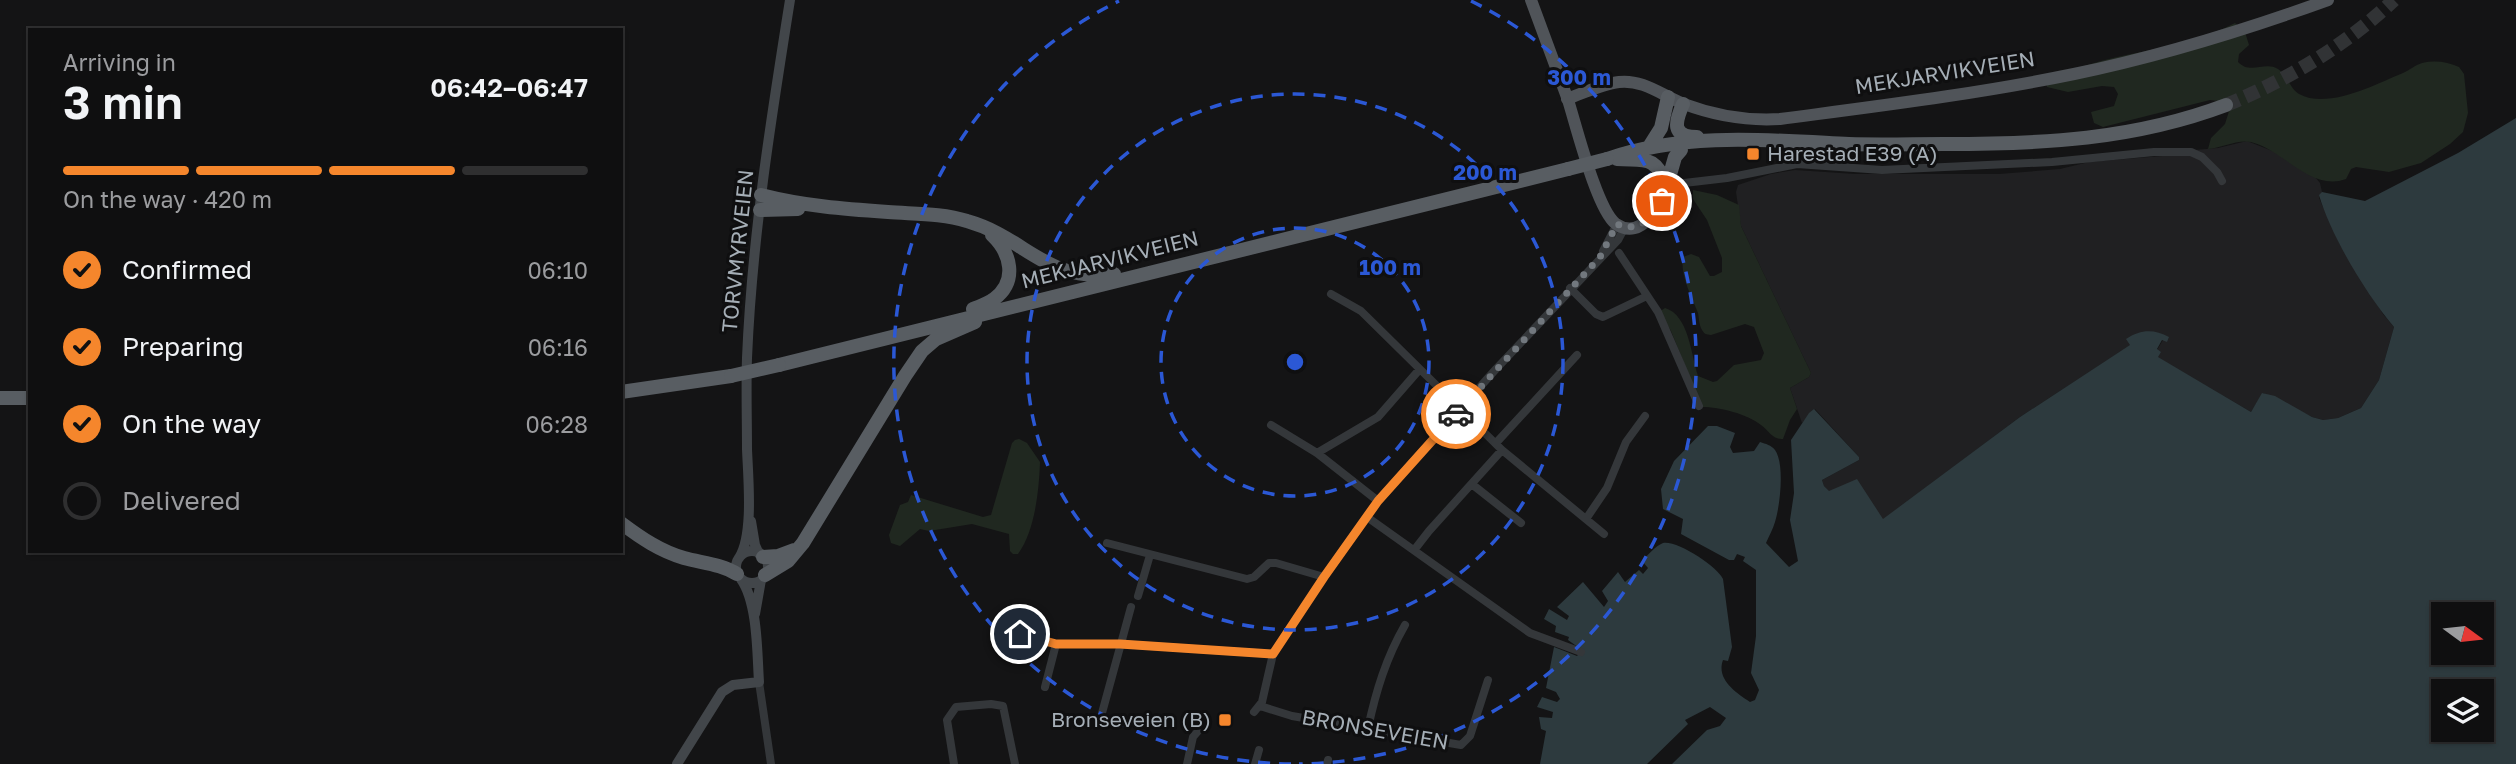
<!DOCTYPE html>
<meta charset="utf-8">
<style>
:root{--surface:#0f0f10;--page:#1d1d1e;--text:#f1f3f6;--muted:#9b9c9f;--line:#2f2f30;--accent:#f5862c}
body{margin:0;font-family:"Golos Text",sans-serif;background:var(--page);color:var(--text);height:100vh;display:flex;flex-direction:column;font-size:26px;white-space:nowrap}
*{box-sizing:border-box;margin:0}
p{font-size:23px;color:var(--muted)}
.icon{flex:none;width:38px;height:38px;fill:none;stroke:currentColor;stroke-width:2;stroke-linecap:round;stroke-linejoin:round}
.map{position:relative;flex:1;overflow:hidden}
.panel{position:absolute;left:28px;top:28px;width:595px;height:525px;display:flex;flex-direction:column;background:var(--surface);border-radius:0px;box-shadow:0 2px 5px #0004,0 0 0 2px var(--line)}
.panel>*{flex:none}
.needle{width:46px;rotate:105deg}
.buttons{position:absolute;left:2431px;top:602px;display:grid;gap:14px}
.buttons a{display:grid;place-items:center;width:63px;height:63px;border-radius:0px;background:var(--surface);box-shadow:0 2px 5px #0004,0 0 0 2px var(--line);font-size:35px}
.pin{position:absolute;display:grid;place-items:center;width:60px;height:60px;color:#fff;margin:-30px;border:4px solid #fff;border-radius:50%;box-shadow:0 2px 7px #0007}
.courier{position:absolute;display:grid;place-items:center;width:70px;height:70px;margin:-35px;border:5px solid #f5862c;border-radius:50%;background:#fff;color:#222;box-shadow:0 2px 9px #0007}
.summary em{font-style:normal;font-weight:600}
.summary div{display:flex;flex-direction:column-reverse}
.summary{display:flex;align-items:center;justify-content:space-between;height:119px;padding:0 35px}
h1{font-size:46px;font-weight:600;line-height:52px}
.bar{display:grid;grid-template-columns:repeat(4,1fr);gap:10px 7px;align-content:center;height:84px;padding:0 35px}
.bar i{height:9px;border-radius:5px;background:var(--line)}
.bar .selected{background:var(--accent)}
.bar p{grid-column:span 4}
ol{padding:0 35px;list-style:none}
li{display:flex;align-items:center;gap:21px;height:77px}
li p{margin-inline-start:auto}
li .icon{padding:7px;border-radius:50%;background:var(--accent);color:#111;stroke-width:4}
li:last-child{color:var(--muted)}
li i{width:38px;height:38px;border:4px solid var(--line);border-radius:50%}
.map>svg:first-child{display:block}
.built{fill:#202022}
.green{fill:#202820}
.water{fill:#2d3a3e;fill-rule:evenodd}
.lines{fill:none;stroke-linecap:round;stroke-linejoin:round}
.trunk-tunnel{stroke:#313335;stroke-width:14;stroke-dasharray:14 7;stroke-linecap:butt}
.minor{stroke:#34373a;stroke-width:8}
.secondary{stroke:#42464a;stroke-width:10}
.primary{stroke:#505459;stroke-width:12}
.trunk{stroke:#585d62;stroke-width:14}
.trunk-bridge{stroke:#585d62;stroke-width:14}
.done{stroke:#72787e;stroke-width:7;stroke-dasharray:0 12.6}
.route{stroke:#f5862c;stroke-width:9}
.ring{fill:none;stroke:#2b58d5;stroke-width:3.5;stroke-dasharray:12 9}
.poi-dot{fill:#f5862c;stroke:#0f0f10;stroke-width:2.5}
.labels{text-anchor:middle;stroke-width:6;stroke-linejoin:round;paint-order:stroke}
.street-label{font-size:21px;fill:#a5aeb6;stroke:#0f0f10}
.poi-label{font-size:21px;fill:#a5aeb6;stroke:#0f0f10;text-anchor:start}
.centre{fill:#2b58d5;stroke:#0f0f10;stroke-width:3.5}
.ring-label{font-size:21px;text-anchor:middle;font-weight:bold;fill:#2b58d5;stroke:#0f0f10;stroke-width:6;stroke-linejoin:round;paint-order:stroke}
</style>
<div class="map">
<svg width="2516" height="764" viewBox="0 0 2516 764">
<rect width="100%" height="100%" fill="#141415"/>
<path class="built" d="M2247,141L2275,152L2315,177L2320,183L2322,192L2319,198L2340,244L2383,314L2394,327L2379,380L2361,408L2338,418L2323,420L2312,417L2263,393L2251,412L2157,357V350L2163,340L2169,338L2131,345L2020,417L1883,520L1828,491L1824,486L1822,480L1859,460V457L1815,409L1802,423L1790,388L1809,377L1811,373L1741,226L1736,192L1738,185L1771,174L1795,170L1855,174H1999L2060,169L2089,162L2162,156L2183,151L2218,148Z"/>
<path class="green" d="M2235,23L2245,32L2249,45L2239,54L2238,62C2250,75 2265,61 2278,69C2288,75 2289,88 2299,94C2328,110 2376,84 2403,73C2410,70 2415,65 2422,63C2435,60 2448,62 2459,67L2464,74L2468,113L2463,132L2450,144L2421,163L2389,172L2356,167L2351,169L2346,179C2311,192 2284,150 2251,142C2238,139 2221,148 2208,149L2211,138L2225,124L2230,108L2226,102L2210,100L2103,127L2094,123L2091,112L2114,106L2118,94L2114,87L2102,86L2068,92L2047,87L2046,82C2101,51 2179,53 2235,23Z
M1693,190L1717,195L1739,205L1741,226L1811,373L1809,377L1790,388L1797,409L1790,420L1783,439C1773,440 1769,431 1761,425C1747,414 1720,407 1702,407L1671,331L1659,312L1665,308C1689,315 1691,355 1698,376L1713,382L1717,381L1734,365L1761,360L1764,353L1754,327L1745,324L1711,335C1706,334 1705,335 1702,330C1699,325 1699,318 1698,313C1691,295 1680,276 1683,257L1691,254L1699,257L1710,276H1714L1722,272V258L1707,220L1693,199Z
M1019,439L1027,443L1040,462C1039,490 1035,531 1018,554H1013L1010,551L1009,534L972,524L929,531L920,529L900,546L891,543L889,535L900,505L908,502L911,495L983,517L991,515L1012,443L1015,440Z"/>
<path class="water" d="M2516,118V764H1672L1707,730L1720,726L1726,718L1710,707L1685,720L1688,724L1647,764H1540L1546,731L1541,729L1539,717L1552,718L1553,712L1537,707L1542,697L1557,702L1560,699L1556,692L1546,688L1554,647L1577,656L1582,650L1568,640L1569,637L1555,632L1556,626L1544,619L1549,609L1567,620L1569,616L1557,607L1583,582L1604,607L1608,601L1602,591L1618,572L1625,582L1639,570L1643,574L1648,568L1642,561C1648,555 1655,546 1663,543C1677,540 1718,567 1723,579L1732,647L1728,661L1723,660C1716,679 1735,692 1750,702L1755,700L1759,690L1751,673L1756,636V570L1743,561L1745,557L1737,554L1734,560H1729L1681,534L1683,519L1663,509L1661,489L1674,461L1708,426H1717L1735,433L1730,447L1733,453L1754,451L1760,442C1766,444 1771,445 1775,450C1785,464 1780,506 1775,522C1773,529 1769,536 1766,543L1789,567L1798,561L1790,520L1794,493L1791,440L1809,413L1814,409L1859,457V460L1822,480L1824,486L1829,491L1857,479L1883,519L2020,417L2130,345L2126,339C2141,329 2154,329 2169,337L2167,342L2162,340L2157,349L2161,352L2158,357L2251,412L2262,393L2275,396L2312,417L2323,420L2338,418L2361,408L2379,380L2394,327C2366,294 2331,236 2319,195L2322,192L2365,201L2458,153ZM2443,614H2482V653H2443ZM2443,691H2482V730H2443Z"/>
<g class="lines">
<path class="trunk-tunnel" d="M2226,105C2287,80 2345,46 2394,0"/>
<path class="minor" d="M1667,185L1727,178L1797,164L1882,170L2052,162L2154,152H2191L2202,157L2217,172L2222,181
M1603,251L1617,224
M1619,253L1658,312L1699,406
M1570,288L1596,314L1603,317L1647,296
M1331,294L1361,311L1502,450L1604,534
M1271,425L1317,453L1378,501
M1496,443L1577,355
M1317,453L1378,417L1419,370
M1473,485L1521,523
M1367,517L1530,633L1581,652
M1586,519L1607,488L1626,442L1645,416
M1107,543L1247,579L1254,577L1269,563H1276L1324,577
M1415,549L1429,531L1502,450
M1138,596L1150,555
M1020,634L1056,644H1120L1273,654
M759,682L771,764
M1045,687L1056,644
M1260,706L1292,716L1461,745L1470,736L1488,680
M1254,712L1262,702L1273,654L1324,577L1378,501L1496,369L1618,240L1625,227
M1102,713L1131,607
M1368,728C1376,691 1386,658 1405,625
M954,764L947,720L956,707L991,704L1003,706L1015,764
M1187,764L1193,737L1199,730
M1255,764L1259,750
M1327,764L1328,760"/>
<path class="secondary" d="M751,521L755,545L759,554
M736 567a16 16 0 1 1 32 0a16 16 0 1 1-32 0Z
M739,558C754,535 748,477 747,449C747,419 746,388 747,358C752,238 771,119 790,0
M755,614L761,580
M677,764L722,692L733,685L759,682C757,653 758,603 741,579"/>
<path class="primary" d="M1531,0C1543,33 1556,67 1568,100C1576,125 1597,210 1616,224C1642,242 1661,204 1667,185
M1567,99C1584,93 1601,84 1619,82C1643,79 1663,96 1684,104C1716,116 1747,121 1780,119C1878,106 1977,94 2074,74C2161,56 2245,30 2328,0"/>
<path class="trunk" d="M1683,104C1675,122 1671,137 1697,137
M1649,147L1661,128L1668,97
M1607,159C1685,132 1769,140 1849,144C1881,145 1913,144 1944,144C2042,144 2133,140 2226,105
M1617,159C1647,161 1654,155 1667,185
M1667,185L1675,157L1681,150
M761,195C804,206 845,209 888,212C914,214 942,213 967,221C1027,238 1043,282 1114,274
M760,210L798,209
M973,309C980,306 988,304 994,299C1018,281 1011,253 992,235
M779,365L1568,169
M621,392L731,376
M0,398H30
M621,523C641,538 660,551 684,558C702,563 721,564 737,574
M763,557L778,556L794,550
M765,575L788,561L803,543L905,376L922,351L936,339L975,322"/>
<path class="trunk-bridge" d="M1568,169L1607,159
M731,376L779,365"/>
</g>
<g class="lines">
<path class="done" d="M1456,414L1600,257L1617,224C1637,233 1653,219 1662,201"/>
<path class="route" d="M1020,634L1056,644H1120L1273,654L1324,577L1378,501L1456,414"/>
</g>
<g class="ring">
<circle cx="1295" cy="362" r="134"/>
<circle cx="1295" cy="362" r="268"/>
<path d="M1291 764A402 402 0 0 1 1119 1M1471 1A402 402 0 0 1 1299 764"/>
</g>
<g class="poi-dot">
<rect x="1746" y="147" width="14" height="14" rx="3.5"/>
<rect x="1218" y="713" width="14" height="14" rx="3.5"/>
</g>
<g class="labels">
<g class="street-label">
<text transform="translate(1945 73) rotate(-9)" y="7">MEKJARVIKVEIEN</text>
<text transform="translate(738 251) rotate(-84)" y="7">TORVMYRVEIEN</text>
<text transform="translate(1110 260) rotate(-14)" y="7">MEKJARVIKVEIEN</text>
<text transform="translate(1375 730) rotate(10)" y="7">BRONSEVEIEN</text>
</g>
<g class="poi-label">
<text x="1767" y="161">Harestad E39 (A)</text>
<text x="1211" y="727" text-anchor="end">Bronseveien (B)</text>
</g>
</g>
<circle cx="1295" cy="362" r="10" class="centre"/>
<g class="ring-label">
<text x="1579" y="85">300 m</text>
<text x="1485" y="180">200 m</text>
<text x="1390" y="275">100 m</text>
</g>
</svg>
<div class="buttons">
<a><svg class="needle" viewBox="-14 -14 28 28"><path d="M0-13l5 13h-10z" fill="#e53935"/><path d="M0 13l5-13h-10z" fill="#9b9c9f"/></svg></a>
<a><svg class="icon" aria-label="layers" viewBox="0 0 24 24"><path d="M12 4l9 5-9 5-9-5zM3 14l9 5 9-5"/></svg></a>
</div>
<div class="pin" style="left:1662px;top:201px;background:#ea580c"><svg class="icon" aria-label="bag" viewBox="0 0 24 24"><path d="M5 8h14l-1 12H6zM9 8a3 3 0 0 1 6 0"/></svg></div>
<div class="pin" style="left:1020px;top:634px;background:#1f2937"><svg class="icon" aria-label="home" viewBox="0 0 24 24"><path d="M3 11l9-7 9 7M6 9v11h12V9"/></svg></div>
<div class="courier" style="left:1456px;top:414px"><svg class="icon" aria-label="car" viewBox="0 0 24 24"><path d="M5 17H2v-5l4-1 3-4h7l3 4 3 1v5h-3M9 17h6M6 11h13"/><circle cx="7" cy="17" r="2"/><circle cx="17" cy="17" r="2"/></svg></div>
<section class="panel">
<div class="summary"><div><h1>3 min</h1><p>Arriving in</p></div><em>06:42–06:47</em></div>
<div class="bar"><i class="selected"></i><i class="selected"></i><i class="selected"></i><i></i><p>On the way · 420 m</p></div>
<ol>
<li><svg class="icon" aria-label="check" viewBox="0 0 24 24"><path d="M5 12l5 5 9-10"/></svg>Confirmed<p>06:10</p></li>
<li><svg class="icon" aria-label="check" viewBox="0 0 24 24"><path d="M5 12l5 5 9-10"/></svg>Preparing<p>06:16</p></li>
<li><svg class="icon" aria-label="check" viewBox="0 0 24 24"><path d="M5 12l5 5 9-10"/></svg>On the way<p>06:28</p></li>
<li><i></i>Delivered</li>
</ol>
</section>
</div>
